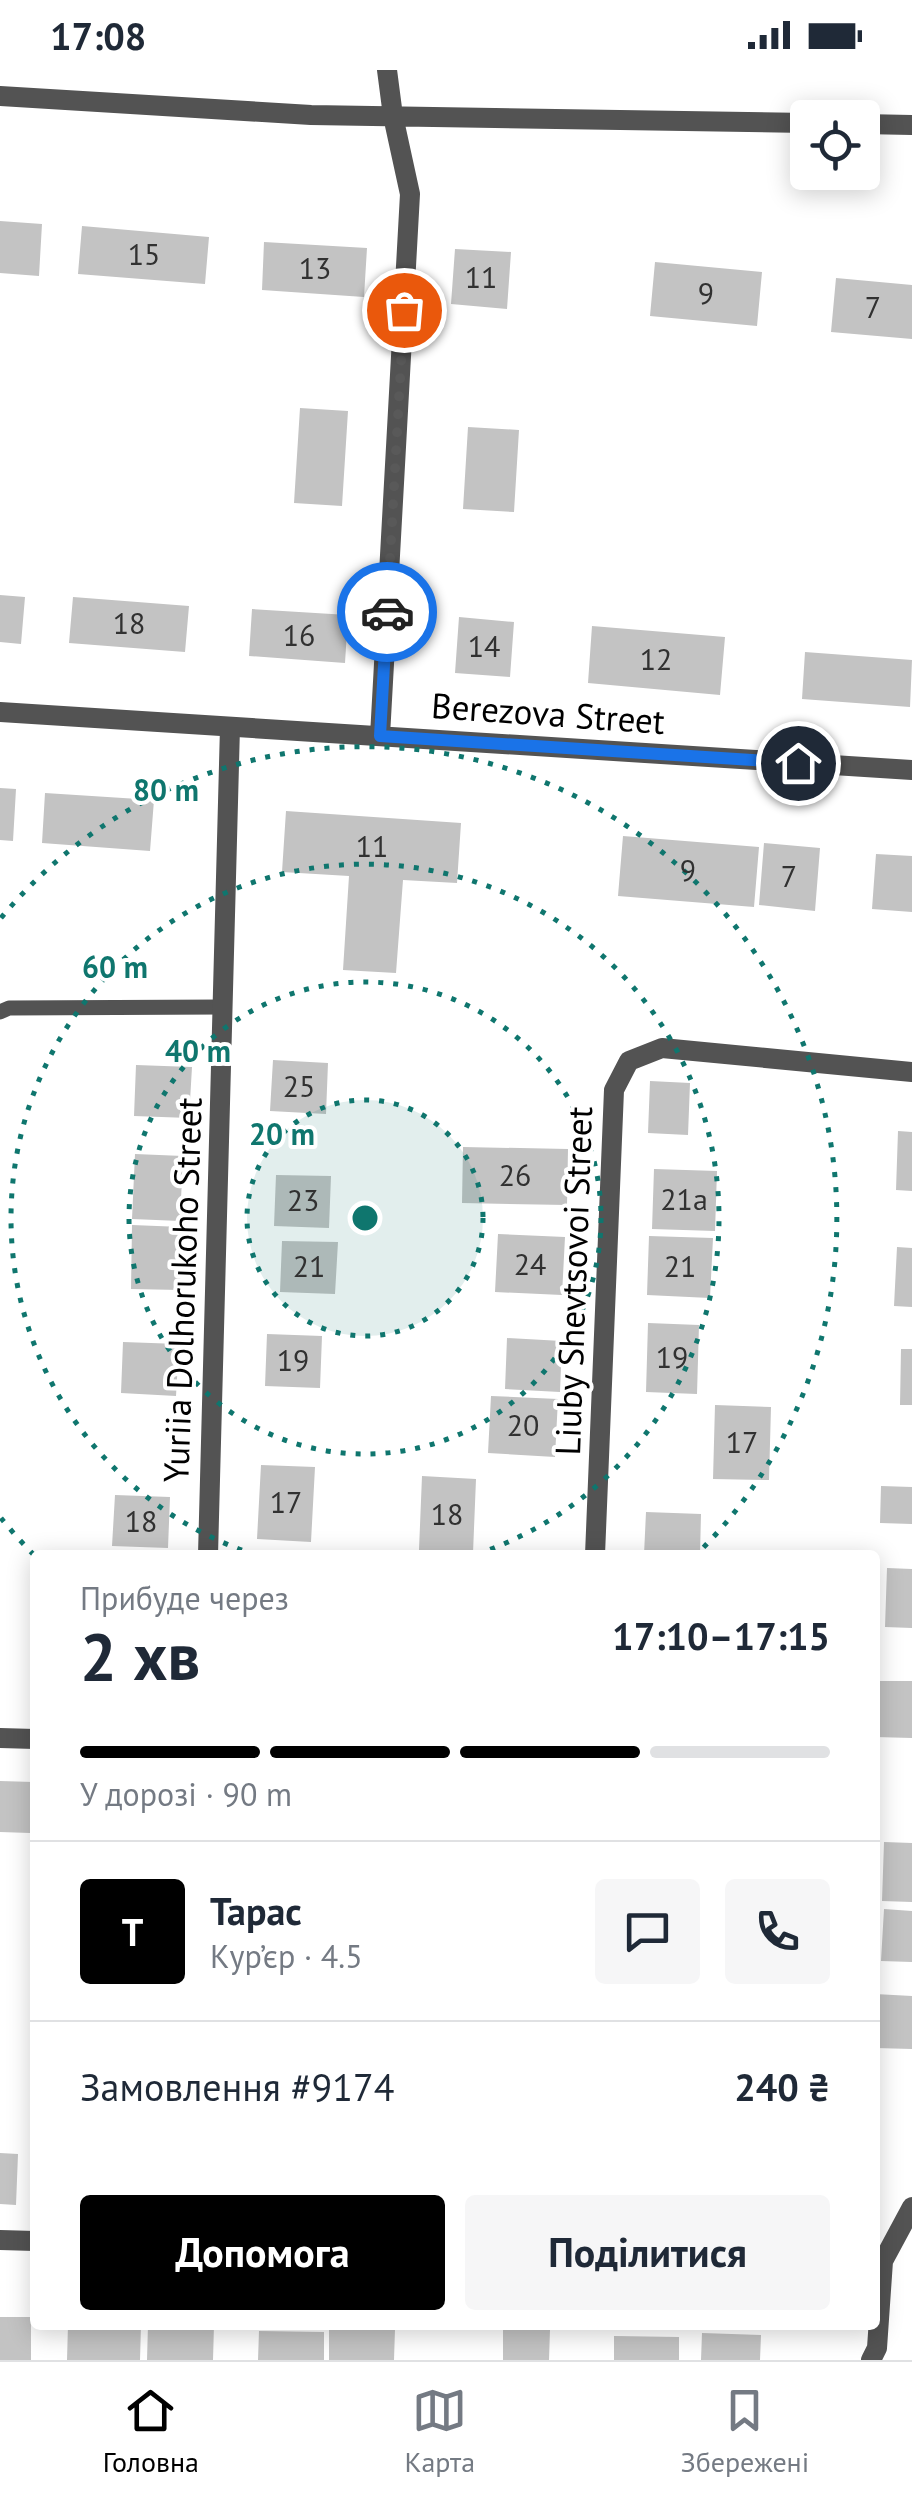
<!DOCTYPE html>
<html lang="uk">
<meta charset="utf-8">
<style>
:root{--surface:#fff;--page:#f6f6f7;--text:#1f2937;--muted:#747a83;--line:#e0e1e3;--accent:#000}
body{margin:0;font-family:"PT Sans",sans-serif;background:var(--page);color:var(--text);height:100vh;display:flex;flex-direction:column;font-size:38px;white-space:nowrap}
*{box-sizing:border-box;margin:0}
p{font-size:32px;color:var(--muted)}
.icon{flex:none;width:55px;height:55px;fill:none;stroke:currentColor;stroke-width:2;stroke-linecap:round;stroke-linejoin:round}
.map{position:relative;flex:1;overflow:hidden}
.sheet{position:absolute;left:30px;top:1480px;width:850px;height:780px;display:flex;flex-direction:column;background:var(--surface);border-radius:10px;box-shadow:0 5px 25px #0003}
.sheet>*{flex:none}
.buttons{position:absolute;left:790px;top:30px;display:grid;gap:20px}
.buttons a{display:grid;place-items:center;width:90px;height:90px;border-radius:10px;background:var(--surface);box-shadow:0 5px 25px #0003;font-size:50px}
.pin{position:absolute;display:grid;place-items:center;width:85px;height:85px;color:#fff;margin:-42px;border:5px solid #fff;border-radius:50%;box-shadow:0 2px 10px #0007}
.courier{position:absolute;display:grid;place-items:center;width:100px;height:100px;margin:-50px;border:8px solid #1a73e8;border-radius:50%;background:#fff;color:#222;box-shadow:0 2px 12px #0007}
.head em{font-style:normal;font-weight:600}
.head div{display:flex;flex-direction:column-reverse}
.head{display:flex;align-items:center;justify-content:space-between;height:170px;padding:0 50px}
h1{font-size:65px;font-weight:600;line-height:75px}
.bar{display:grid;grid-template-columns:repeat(4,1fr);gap:15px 10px;align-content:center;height:120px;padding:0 50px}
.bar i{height:12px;border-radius:8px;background:var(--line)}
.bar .selected{background:var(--accent)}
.bar p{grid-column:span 4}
.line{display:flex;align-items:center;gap:25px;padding:0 50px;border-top:2px solid var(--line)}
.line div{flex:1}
.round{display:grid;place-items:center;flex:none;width:105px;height:105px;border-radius:10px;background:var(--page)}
.action{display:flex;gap:20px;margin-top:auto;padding:20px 50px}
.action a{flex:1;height:115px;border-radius:10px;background:var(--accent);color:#fff;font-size:40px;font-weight:600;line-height:115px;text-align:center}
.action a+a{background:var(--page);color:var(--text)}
.status{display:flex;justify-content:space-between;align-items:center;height:70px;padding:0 50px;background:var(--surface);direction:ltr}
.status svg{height:28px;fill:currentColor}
.tabs{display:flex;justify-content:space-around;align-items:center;height:140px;border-top:2px solid var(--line);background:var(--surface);font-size:28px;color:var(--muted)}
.tabs a{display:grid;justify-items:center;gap:5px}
.tabs .selected{color:var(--accent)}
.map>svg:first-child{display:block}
.building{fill:#c3c3c3}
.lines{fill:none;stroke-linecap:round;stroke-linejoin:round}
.lane{stroke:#535353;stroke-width:15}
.street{stroke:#535353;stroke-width:20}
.done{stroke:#595959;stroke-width:10;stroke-dasharray:0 18}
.route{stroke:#1a73e8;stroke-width:12}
.ring{fill:none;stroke:#0f766e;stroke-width:5;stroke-dasharray:5 10}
.labels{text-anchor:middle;stroke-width:8;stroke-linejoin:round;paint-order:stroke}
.number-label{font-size:30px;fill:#313131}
.street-label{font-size:35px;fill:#000;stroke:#fff}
.centre{fill:#0f766e;stroke:#fff;stroke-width:5}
.ring-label{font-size:30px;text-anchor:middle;font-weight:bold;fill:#0f766e;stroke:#fff;stroke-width:8;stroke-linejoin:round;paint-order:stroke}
</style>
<div class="status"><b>17:08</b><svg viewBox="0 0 49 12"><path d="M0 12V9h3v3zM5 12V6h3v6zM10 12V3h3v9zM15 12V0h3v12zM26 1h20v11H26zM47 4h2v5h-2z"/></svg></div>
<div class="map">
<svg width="912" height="2290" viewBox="0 0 912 2290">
<rect width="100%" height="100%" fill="#fff"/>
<path class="building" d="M0,151L42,154L39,206L0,203Z
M82,156L209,167L205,214L78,204Z
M264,172L367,178L364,227L262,220Z
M455,179L511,182L507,239L451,234Z
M655,192L762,202L757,256L650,246Z
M836,208L912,215V269L831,262Z
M300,338L348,341L342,436L294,433Z
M468,357L519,360L514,442L463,439Z
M0,525L25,527L21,574L0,572Z
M73,527L189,536L185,582L69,573Z
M252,539L348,545L345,593L249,586Z
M459,547L514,552L510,607L455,603Z
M592,556L725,567L720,625L588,613Z
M805,582L912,590L910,637L802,629Z
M0,718L16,719L13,771L0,770Z
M45,723L154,730L150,781L42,773Z
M286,741L461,753L457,813L403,810L396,903L343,900L349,806L282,802Z
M623,766L759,777L754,837L618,826Z
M764,773L820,778L815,841L759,835Z
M876,784L912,786V842L872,839Z
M273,990L328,993L326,1044L270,1041Z
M136,995L192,997L189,1048L134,1046Z
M650,1011L690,1013L688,1065L648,1063Z
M898,1061L912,1062V1121L896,1120Z
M463,1077L568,1079L567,1135L462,1133Z
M135,1084L183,1086L180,1151L132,1149Z
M654,1099L717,1101L715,1161L652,1159Z
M276,1105L331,1106L329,1158L274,1156Z
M132,1155L182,1157L180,1220L131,1219Z
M498,1164L565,1167L562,1225L495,1222Z
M649,1166L713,1168L710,1228L647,1225Z
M282,1171L338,1172L335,1224L280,1222Z
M897,1177L912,1178V1237L894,1236Z
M648,1253L699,1255L697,1324L646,1322Z
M267,1264L322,1266L320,1318L265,1316Z
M507,1268L562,1271L560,1322L505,1319Z
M123,1272L179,1274L176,1326L121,1323Z
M901,1279H912V1335H900Z
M491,1326L558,1329L555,1387L488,1383Z
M715,1335L771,1337L769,1410L713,1409Z
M261,1395L315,1397L311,1472L257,1469Z
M422,1406L476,1409L473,1483L419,1480Z
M881,1416L912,1417V1454L880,1453Z
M115,1425L170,1427L168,1478L112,1476Z
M646,1442L701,1444L700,1485H644Z
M887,1498L912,1499V1558L885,1557Z
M875,1611H912V1668L875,1667Z
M0,1711L33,1712L30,1763L0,1762Z
M884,1772L912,1773V1832L882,1831Z
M884,1839L912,1841V1892L881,1891Z
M875,1924L912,1926V1979L875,1978Z
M0,2083L18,2084L16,2135L0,2134Z
M0,2247H31V2290H0Z
M68,2255H141L140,2290H67Z
M148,2255H214L213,2290H147Z
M329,2258L395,2259L394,2290H329Z
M503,2259L550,2260L549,2290H503Z
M259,2261L324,2262V2290H258Z
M702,2263L761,2265L760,2290H701Z
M614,2266L679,2267V2290H614Z"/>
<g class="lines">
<path class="lane" d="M0,942L9,938L223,937"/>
<path class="street" d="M0,26L311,45L808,53
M862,54L912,55
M0,642L912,700
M380,666L410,124L393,46L387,0
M208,1485L230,657
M595,1485L614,1020L629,991L662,978L912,1002
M0,1668L35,1669
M0,2170L35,2171
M871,2290L877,2278L883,2191L912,2137"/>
</g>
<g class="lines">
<path class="done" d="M387,542L404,240"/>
<path class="route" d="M387,542L380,666L798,693"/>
</g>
<circle cx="365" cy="1148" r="118" fill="#0f766e" fill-opacity=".12"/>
<g class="ring">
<circle cx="365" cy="1148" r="118"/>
<circle cx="365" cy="1148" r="236"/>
<path d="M256 1485A354 354 0 1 1 474 1485"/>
<path d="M34 1485A472 472 0 0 1 1 1448M1 848A472 472 0 1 1 696 1485"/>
</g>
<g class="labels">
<g class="number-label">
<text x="144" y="195">15</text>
<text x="315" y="209">13</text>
<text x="481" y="218">11</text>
<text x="706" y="234">9</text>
<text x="873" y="248">7</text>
<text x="129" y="564">18</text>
<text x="299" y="576">16</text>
<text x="484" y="587">14</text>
<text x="656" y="600">12</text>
<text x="372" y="787">11</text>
<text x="688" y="811">9</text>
<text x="789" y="817">7</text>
<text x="299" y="1027">25</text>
<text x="515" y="1116">26</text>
<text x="684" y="1140">21а</text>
<text x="303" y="1141">23</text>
<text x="530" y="1205">24</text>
<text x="309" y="1207">21</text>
<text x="680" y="1207">21</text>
<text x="672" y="1298">19</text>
<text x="293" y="1301">19</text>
<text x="523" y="1366">20</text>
<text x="742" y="1383">17</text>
<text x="286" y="1443">17</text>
<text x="447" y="1455">18</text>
<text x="141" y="1462">18</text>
</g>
<g class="street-label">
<text transform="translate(548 644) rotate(4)" y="12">Berezova Street</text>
<text transform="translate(574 1211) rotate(-88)" y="12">Liuby Shevtsovoi Street</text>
<text transform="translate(183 1220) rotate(-88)" y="12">Yuriia Dolhorukoho Street</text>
</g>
</g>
<circle cx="365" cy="1148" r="15" class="centre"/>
<g class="ring-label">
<text x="166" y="731">80 m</text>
<text x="115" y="908">60 m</text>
<text x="198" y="992">40 m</text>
<text x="282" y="1075">20 m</text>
</g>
</svg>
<div class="buttons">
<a><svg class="icon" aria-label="locate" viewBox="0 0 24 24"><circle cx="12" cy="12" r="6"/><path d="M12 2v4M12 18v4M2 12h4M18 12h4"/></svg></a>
</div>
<div class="pin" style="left:404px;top:240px;background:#ea580c"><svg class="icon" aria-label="bag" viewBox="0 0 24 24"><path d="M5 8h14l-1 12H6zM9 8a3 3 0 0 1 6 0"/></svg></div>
<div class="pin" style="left:798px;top:693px;background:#1f2937"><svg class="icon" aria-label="home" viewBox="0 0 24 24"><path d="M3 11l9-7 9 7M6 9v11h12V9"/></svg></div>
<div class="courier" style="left:387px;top:542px"><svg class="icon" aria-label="car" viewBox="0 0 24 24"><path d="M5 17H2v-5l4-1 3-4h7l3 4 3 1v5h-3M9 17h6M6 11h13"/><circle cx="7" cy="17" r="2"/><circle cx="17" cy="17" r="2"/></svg></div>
<section class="sheet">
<div class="head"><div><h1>2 хв</h1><p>Прибуде через</p></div><em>17:10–17:15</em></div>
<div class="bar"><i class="selected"></i><i class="selected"></i><i class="selected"></i><i></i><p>У дорозі · 90 m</p></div>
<div class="line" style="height:180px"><b class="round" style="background:var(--accent);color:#fff">Т</b><div><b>Тарас</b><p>Кур’єр · 4.5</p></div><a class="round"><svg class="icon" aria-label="chat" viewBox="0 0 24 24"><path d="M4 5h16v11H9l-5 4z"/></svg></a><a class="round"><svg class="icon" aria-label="phone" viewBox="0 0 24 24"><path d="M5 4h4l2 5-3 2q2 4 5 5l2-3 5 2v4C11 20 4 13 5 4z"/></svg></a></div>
<div class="line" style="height:130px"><div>Замовлення #9174</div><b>240 ₴</b></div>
<div class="action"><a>Допомога</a><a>Поділитися</a></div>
</section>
</div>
<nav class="tabs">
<a class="selected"><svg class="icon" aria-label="home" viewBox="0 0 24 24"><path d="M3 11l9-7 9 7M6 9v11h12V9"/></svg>Головна</a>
<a><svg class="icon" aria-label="map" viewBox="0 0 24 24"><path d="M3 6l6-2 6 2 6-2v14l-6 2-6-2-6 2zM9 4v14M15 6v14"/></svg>Карта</a>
<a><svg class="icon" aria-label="saved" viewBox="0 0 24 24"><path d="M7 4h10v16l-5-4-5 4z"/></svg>Збережені</a>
</nav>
